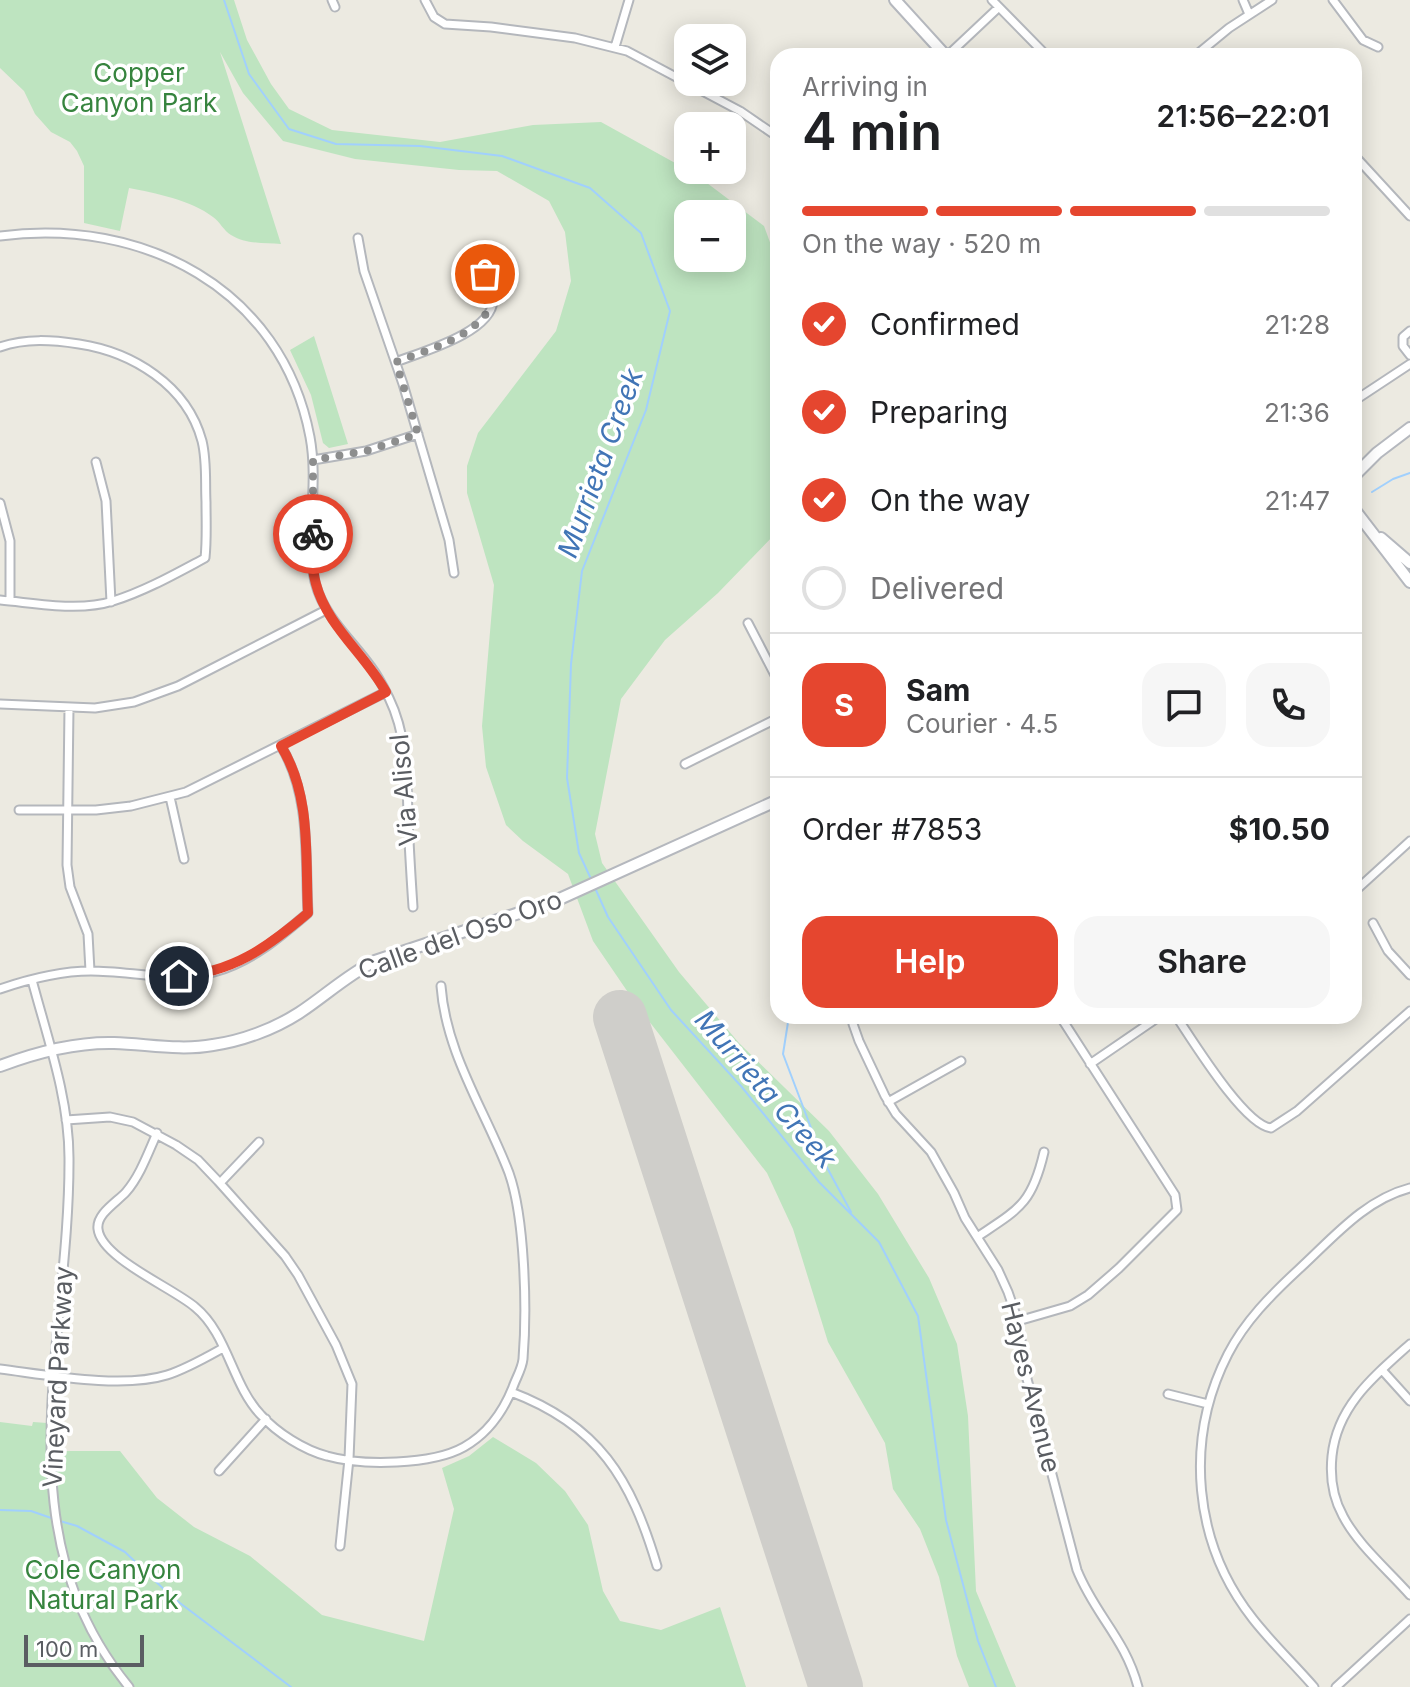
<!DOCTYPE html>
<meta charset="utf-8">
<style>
:root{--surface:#fff;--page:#f6f6f6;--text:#202124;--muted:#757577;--line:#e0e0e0;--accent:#e5462f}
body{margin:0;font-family:Inter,sans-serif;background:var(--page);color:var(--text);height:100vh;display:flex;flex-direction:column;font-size:30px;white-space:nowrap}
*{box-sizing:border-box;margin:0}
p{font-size:26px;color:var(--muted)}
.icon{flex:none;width:44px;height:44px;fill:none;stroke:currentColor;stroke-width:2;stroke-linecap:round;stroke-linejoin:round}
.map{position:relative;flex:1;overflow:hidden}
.side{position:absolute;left:770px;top:48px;width:592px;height:976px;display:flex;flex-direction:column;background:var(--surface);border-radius:24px;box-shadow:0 4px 20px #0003}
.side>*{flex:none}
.tools{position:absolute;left:674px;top:24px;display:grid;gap:16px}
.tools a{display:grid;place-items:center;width:72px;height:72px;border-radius:16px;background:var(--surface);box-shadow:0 4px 20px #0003;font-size:40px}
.scale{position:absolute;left:24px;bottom:20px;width:120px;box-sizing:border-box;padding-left:8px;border:4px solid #5a5d62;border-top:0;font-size:22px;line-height:28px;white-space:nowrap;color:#5a5d62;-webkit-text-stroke:6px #fff;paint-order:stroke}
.pin{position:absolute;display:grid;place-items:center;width:68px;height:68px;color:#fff;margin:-34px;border:4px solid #fff;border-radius:50%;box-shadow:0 2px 8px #0007}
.courier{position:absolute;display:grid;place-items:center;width:80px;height:80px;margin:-40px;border:6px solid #e5462f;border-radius:50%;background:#fff;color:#222;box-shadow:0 2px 10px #0007}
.head em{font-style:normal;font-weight:600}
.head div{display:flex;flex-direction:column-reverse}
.head{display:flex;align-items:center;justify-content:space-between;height:136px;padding:0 32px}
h1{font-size:52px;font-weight:600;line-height:60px}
.bar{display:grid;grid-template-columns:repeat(4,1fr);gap:12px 8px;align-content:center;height:96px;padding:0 32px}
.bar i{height:10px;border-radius:6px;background:var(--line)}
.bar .active{background:var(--accent)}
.bar p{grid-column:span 4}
.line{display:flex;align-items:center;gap:20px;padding:0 32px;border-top:2px solid var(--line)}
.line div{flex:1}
.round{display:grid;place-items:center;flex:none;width:84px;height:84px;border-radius:24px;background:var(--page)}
ol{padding:0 32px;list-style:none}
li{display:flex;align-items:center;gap:24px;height:88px}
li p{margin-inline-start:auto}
li .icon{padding:8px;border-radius:50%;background:var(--accent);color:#fff;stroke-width:4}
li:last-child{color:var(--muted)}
li i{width:44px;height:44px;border:4px solid var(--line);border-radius:50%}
.primary-button{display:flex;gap:16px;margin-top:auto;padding:16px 32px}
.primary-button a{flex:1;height:92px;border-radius:24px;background:var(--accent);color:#fff;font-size:32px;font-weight:600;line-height:92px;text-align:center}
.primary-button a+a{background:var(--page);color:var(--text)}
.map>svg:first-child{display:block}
.green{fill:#bee4c0;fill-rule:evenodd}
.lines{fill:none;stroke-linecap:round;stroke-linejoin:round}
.stream{stroke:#a1d0fd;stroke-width:2}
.runway{stroke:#cfceca;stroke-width:54}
.street-casing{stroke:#b4b7bc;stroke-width:11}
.secondary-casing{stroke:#b5b8be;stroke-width:14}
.street{stroke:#fff;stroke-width:7}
.secondary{stroke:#fff;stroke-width:10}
.done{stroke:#8d8e8e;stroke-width:8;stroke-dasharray:0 14.4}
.route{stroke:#e5462f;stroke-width:10}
.labels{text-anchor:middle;stroke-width:7;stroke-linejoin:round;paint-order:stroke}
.park-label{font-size:26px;fill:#36843e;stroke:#fff}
.street-label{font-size:26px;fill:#5a5d62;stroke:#fff}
.water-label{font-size:28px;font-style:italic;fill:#4175b6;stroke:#fff}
</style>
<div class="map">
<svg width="1410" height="1687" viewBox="0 0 1410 1687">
<rect width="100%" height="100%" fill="#eceae1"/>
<path class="green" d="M0,0H234L247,40L271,84L289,109L332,130L440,142L533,125L601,122L695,174L764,226L778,264V531L718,593L665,640L621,699L595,834L602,863L679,972L739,1043L829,1131L878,1194L929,1278L957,1344L968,1416L976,1591L1016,1687H969L957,1656L939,1577L920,1529L893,1489L885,1443L828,1342L793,1229L767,1173L638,1007L593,941L568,874L523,841L506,825L486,767L482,726L494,585L467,493V466L478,433L556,331L571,281L565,232L549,201L497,171L459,170L355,159L283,141L243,93L220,52L281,244C265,243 245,244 231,235C224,231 220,222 213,217C191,200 155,193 129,188L120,231L84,223V166L77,151L70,142L51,132L35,114L24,91L0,68ZM688,214H732V258H688Z
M314,336L348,444L329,448L323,443L311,395L290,350Z
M0,1422L32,1426L33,1422L61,1424V1451H120L157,1498L194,1527L250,1556L322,1615L424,1641L454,1509L442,1468L469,1456L493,1437L536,1463L565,1491L588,1525L603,1591L620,1621L661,1630L720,1607L746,1687H0Z"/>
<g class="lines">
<path class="stream" d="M224,0L249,74L289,129L336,144L420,146L502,156L590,188L641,233L670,311L646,410L582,571L571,664L567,778L579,853L591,879
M1372,492L1393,479L1410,473
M595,888L608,917L671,1010L741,1086L819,1182L879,1242L918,1316L946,1520L978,1641L996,1687
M789,1016L783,1054L824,1162L851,1212
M0,1510L31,1511L54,1519
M60,1521L77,1526L125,1552L172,1597L291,1687"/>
<path class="runway" d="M620,1017L836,1687"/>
<g class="street-casing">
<path id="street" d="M332,0L335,7
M425,0L434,17L445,24L491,27L575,38L627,51L740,111L778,137
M992,0L1047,56
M1243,0L1249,14
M1333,0L1363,40L1378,47
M615,47L629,0
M839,55L840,56
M947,56L998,8
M1195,56L1229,28L1272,0
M1354,155L1410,216
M0,236C142,217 282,288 310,437C319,485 305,535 315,582C324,617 351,639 371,667C378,676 384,688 389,698C407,735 407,776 408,817C409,847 411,877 413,907
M358,238L364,271L403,384L449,540L454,573
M1410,331L1403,337V346L1410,355
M0,347C26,338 52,340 79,344C132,352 187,385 202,441C207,461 205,482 206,502C206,521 207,539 205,558C175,574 145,591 113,601C79,612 35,603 0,600
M396,362C421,352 491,333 493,301C494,286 482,267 478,253
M1354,401L1410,364
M313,460L366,451L418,434
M96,462L106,501L111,602
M0,503L10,541V601
M748,623L778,681
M0,704L95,708L134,702L178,686L326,610
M69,708L67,865L70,887L88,934L90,971
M685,764L778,718
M170,797L184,859
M19,810H96L131,806L186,792L386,692
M1354,892L1410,841
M1373,923L1388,951L1410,975
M32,980C47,1037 69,1098 69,1158C70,1341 0,1530 129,1687
M0,989C29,979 61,971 91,971C131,971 175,983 214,972C251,962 280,937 308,913C305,857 311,796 281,746
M853,1016V1024L859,1041L885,1096L896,1114L931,1152L954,1193L965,1218L998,1270L1008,1292L1018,1321L1027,1379L1077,1570C1095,1615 1125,1638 1138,1687
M1176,1016C1193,1041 1244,1125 1271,1128L1297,1111L1410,1011
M1090,1064L1160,1016
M888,1102L961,1061
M66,1120L110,1117L133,1122L176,1145L198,1160L218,1181L285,1256L298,1275L336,1345L352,1384L349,1459L340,1546
M157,1133C148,1153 140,1176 126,1192C117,1202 96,1214 98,1229C101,1258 173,1288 195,1307C228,1334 232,1385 261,1415C277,1433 304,1450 327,1456C362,1466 432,1465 464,1447C487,1434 503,1412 513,1387C516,1378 522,1369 523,1359C527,1310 525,1218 509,1173C485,1110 446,1054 441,986
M220,1183L259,1142
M977,1237C1019,1209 1032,1204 1044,1152
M1018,1321L1070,1306L1088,1295L1119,1268L1177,1210L1175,1195L1060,1016
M1410,1344C1374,1376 1337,1406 1332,1456C1330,1476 1333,1498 1343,1516C1358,1545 1388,1570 1410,1595
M0,1369C48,1375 122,1389 167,1375C186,1369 205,1358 223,1348
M1382,1370L1410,1401
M511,1392C599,1425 631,1479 657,1566
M1168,1394L1208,1404
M219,1471L266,1419
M1314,1687C1294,1664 1271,1642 1253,1619C1193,1543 1184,1440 1228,1354C1245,1321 1271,1295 1298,1270C1332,1239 1364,1200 1410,1188
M1336,1687L1410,1619"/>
</g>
<g class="secondary-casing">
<path id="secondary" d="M895,0L946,56
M1354,476L1377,453L1410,428
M1354,509L1410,582
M1381,538L1410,563
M0,1066C37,1052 74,1042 114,1043C147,1044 180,1051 213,1045C242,1041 274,1029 299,1013C325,996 347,975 375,961L555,901L778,800"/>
</g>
<use href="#street" class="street"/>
<use href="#secondary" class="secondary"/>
</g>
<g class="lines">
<path class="done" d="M313,534V460L366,451L418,434L396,362C432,348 472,339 493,304L485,274"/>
<path class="route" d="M179,976C232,973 268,947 308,913C305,857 312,796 281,746L386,692C365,654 327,626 316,584C311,568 313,551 313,534"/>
</g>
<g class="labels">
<g class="park-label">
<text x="139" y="82">Copper<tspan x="139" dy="30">Canyon Park</tspan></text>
<text x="103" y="1579">Cole Canyon<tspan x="103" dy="30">Natural Park</tspan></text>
</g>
<g class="street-label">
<text transform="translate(404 790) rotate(-95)" y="9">Via Alisol</text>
<text transform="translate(460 935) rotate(-20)" y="9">Calle del Oso Oro</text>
<text transform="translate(58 1377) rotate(-87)" y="9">Vineyard Parkway</text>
<text transform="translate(1031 1387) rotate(76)" y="9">Hayes Avenue</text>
</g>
<g class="water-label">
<text transform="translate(600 463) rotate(-70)" y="10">Murrieta Creek</text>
<text transform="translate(766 1089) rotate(49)" y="10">Murrieta Creek</text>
</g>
</g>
</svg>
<div class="tools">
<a><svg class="icon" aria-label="layers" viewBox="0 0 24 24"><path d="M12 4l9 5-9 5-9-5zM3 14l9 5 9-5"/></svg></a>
<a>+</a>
<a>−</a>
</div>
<div class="scale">100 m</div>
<div class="pin" style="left:485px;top:274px;background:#ea580c"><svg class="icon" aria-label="bag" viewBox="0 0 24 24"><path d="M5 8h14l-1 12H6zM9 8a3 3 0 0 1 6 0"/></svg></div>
<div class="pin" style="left:179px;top:976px;background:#1f2937"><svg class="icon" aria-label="home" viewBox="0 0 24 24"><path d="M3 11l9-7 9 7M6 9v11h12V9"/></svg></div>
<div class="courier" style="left:313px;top:534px"><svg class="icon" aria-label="bike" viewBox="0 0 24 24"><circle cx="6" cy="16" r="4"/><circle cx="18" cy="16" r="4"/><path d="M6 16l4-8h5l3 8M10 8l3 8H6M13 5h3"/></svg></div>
<section class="side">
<div class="head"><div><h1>4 min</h1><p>Arriving in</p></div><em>21:56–22:01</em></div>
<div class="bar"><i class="active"></i><i class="active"></i><i class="active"></i><i></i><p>On the way · 520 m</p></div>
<ol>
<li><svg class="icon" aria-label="check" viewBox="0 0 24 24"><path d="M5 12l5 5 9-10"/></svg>Confirmed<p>21:28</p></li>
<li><svg class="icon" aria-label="check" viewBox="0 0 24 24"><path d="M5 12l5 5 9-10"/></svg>Preparing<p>21:36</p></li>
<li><svg class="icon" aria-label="check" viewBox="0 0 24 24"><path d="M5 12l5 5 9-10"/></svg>On the way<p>21:47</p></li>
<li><i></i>Delivered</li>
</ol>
<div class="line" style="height:144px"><b class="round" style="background:var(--accent);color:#fff">S</b><div><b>Sam</b><p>Courier · 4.5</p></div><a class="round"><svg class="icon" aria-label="chat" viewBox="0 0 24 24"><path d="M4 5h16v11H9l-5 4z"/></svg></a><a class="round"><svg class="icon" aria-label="phone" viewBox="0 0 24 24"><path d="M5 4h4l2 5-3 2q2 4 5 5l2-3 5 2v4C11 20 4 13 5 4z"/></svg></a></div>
<div class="line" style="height:104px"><div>Order #7853</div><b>$10.50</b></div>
<div class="primary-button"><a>Help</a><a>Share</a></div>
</section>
</div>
